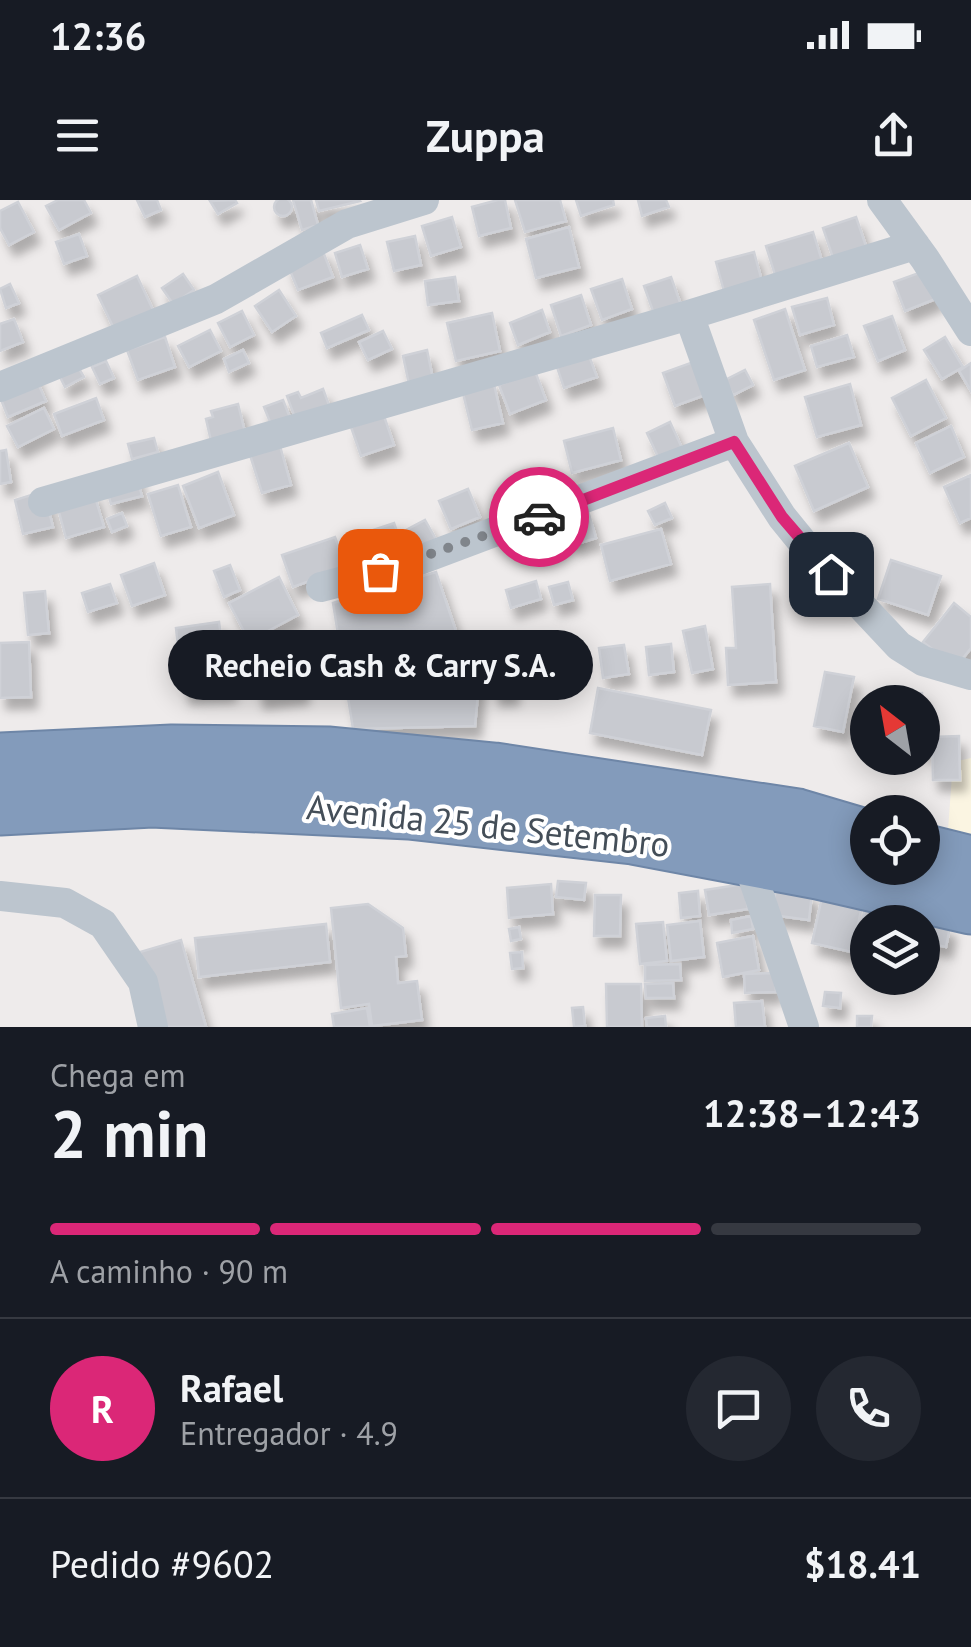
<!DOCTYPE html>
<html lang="pt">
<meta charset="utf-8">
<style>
:root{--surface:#171b24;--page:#242831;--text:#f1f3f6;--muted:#9ea1a6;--line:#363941;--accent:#db2777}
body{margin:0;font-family:"PT Sans",sans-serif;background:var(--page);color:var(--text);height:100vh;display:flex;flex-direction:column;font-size:38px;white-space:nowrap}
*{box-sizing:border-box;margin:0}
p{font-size:32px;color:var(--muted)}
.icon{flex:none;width:55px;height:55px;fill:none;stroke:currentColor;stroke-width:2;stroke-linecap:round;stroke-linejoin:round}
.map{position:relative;height:827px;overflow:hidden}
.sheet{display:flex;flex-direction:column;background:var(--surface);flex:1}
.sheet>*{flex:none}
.needle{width:65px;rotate:329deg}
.fabs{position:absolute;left:850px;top:485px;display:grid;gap:20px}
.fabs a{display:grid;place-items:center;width:90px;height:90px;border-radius:50%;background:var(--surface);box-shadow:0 5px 25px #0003;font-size:50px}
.pin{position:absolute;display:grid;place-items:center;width:85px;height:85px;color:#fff;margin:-42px;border-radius:20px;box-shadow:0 5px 15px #0006}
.courier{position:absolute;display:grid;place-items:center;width:100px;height:100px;margin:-50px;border:8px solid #db2777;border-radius:50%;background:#fff;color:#222;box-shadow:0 2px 12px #0007}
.bubble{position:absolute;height:70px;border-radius:35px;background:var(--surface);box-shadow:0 5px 25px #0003;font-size:32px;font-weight:600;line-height:70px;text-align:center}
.headline em{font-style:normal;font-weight:600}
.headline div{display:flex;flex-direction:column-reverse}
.headline{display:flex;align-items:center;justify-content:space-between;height:170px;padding:0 50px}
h1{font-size:65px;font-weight:600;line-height:75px}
.bar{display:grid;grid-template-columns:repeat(4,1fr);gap:15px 10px;align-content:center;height:120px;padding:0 50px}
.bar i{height:12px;border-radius:8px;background:var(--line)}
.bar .active{background:var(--accent)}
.bar p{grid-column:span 4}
.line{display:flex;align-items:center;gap:25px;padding:0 50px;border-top:2px solid var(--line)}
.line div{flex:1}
.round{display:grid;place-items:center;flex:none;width:105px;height:105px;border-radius:52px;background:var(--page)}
.status{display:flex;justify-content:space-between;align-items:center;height:70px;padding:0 50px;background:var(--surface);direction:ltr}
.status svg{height:28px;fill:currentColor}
header{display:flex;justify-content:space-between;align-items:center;height:130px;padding:0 50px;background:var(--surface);font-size:45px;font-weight:600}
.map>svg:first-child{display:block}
.commercial{fill:#fbf5e2}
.building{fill:#c8cad0;stroke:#cfd1d7;stroke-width:2.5;filter:url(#shadow)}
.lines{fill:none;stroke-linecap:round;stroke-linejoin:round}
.highway-casing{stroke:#6e86a7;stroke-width:59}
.street{stroke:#bcc5ce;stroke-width:30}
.highway{stroke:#839bbb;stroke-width:55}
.done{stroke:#80858b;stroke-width:10;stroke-dasharray:0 18}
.route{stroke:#db2777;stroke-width:12}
.labels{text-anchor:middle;stroke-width:8;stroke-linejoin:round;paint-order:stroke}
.street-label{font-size:35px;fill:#444e58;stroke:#fff}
</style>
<div class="status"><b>12:36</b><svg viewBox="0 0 49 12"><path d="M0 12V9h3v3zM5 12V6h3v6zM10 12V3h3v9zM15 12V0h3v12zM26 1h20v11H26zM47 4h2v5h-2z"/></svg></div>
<header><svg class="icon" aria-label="menu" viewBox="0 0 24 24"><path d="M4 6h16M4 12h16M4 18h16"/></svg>Zuppa<svg class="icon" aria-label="share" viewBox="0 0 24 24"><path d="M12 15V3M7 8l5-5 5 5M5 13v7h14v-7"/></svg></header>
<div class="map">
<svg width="971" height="827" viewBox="0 0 971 827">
<defs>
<filter id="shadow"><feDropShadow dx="6" dy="11" stdDeviation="5" flood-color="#0004"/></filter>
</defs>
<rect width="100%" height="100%" fill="#eeebeb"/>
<path class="commercial" d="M971,558V635L948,630L953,562Z"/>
<path class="building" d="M274 7a9 9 0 1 1 18 0a9 9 0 1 1-18 0Z
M58,0H84L91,13L59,30L46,6Z
M137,0H157L161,10L145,17Z
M235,0L237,3L218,14L210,1Z
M293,0H311L318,25L302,30Z
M316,0H359L360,1L319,11Z
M498,0H505L511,28L479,36L472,7Z
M515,0H560L566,21L525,32Z
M576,0H613L614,5L581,16Z
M638,0H666L669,7L642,16Z
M18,2L34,32L9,45L0,28V11Z
M452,17L461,47L431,56L422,26Z
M856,17L866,46L833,58L823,28Z
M569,27L579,67L536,78L526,39Z
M813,32L823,64L776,78L766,46Z
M79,34L87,56L64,64L56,42Z
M415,36L421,65L394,71L387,42Z
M360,45L368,69L342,77L335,53Z
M322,49L333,77L298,90L287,63Z
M754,52L763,85L725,95L716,62Z
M927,70L938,98L905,111L894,82Z
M183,74L194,90L173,104L162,88Z
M137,76L154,112L115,131L98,95Z
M455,77L459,101L428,105L425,81Z
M671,77L681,105L654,114L644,86Z
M622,79L632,109L602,120L591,89Z
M10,84L19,103L6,108L0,89Z
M279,90L296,116L272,132L255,106Z
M581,95L591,125L561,136L551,105Z
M827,98L834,125L800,135L792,107Z
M785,109L805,170L774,180L754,120Z
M542,110L550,132L518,145L510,123Z
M242,111L254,135L230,147L218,123Z
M492,113L500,151L456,161L447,123Z
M362,115L369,130L327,148L321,133Z
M892,116L905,150L878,161L864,126Z
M14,119L23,142L0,151V124Z
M210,130L221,151L189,167L178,146Z
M383,131L392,149L368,160L359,142Z
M847,135L854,157L817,167L811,146Z
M165,137L175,167L138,180L127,150Z
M945,137L963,167L942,179L924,150Z
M243,150L249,163L229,172L224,159Z
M427,150L433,179L409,184L403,156Z
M588,153L597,177L564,188L556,164Z
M106,161L114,178L100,184L92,167Z
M696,161L708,194L675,206L663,173Z
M971,163V191L959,171Z
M78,167L84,177L65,187L60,177Z
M31,168L46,201L8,217L0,197Z
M745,170L753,185L733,195L725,180Z
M535,171L546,200L510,214L499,185Z
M493,180L503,223L472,230L461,185Z
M926,180L946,218L911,236L892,198Z
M850,184L861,225L817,237L805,197Z
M323,189L329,205L295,218L287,196L298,192L301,198Z
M96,198L104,220L62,236L54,214Z
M283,200L291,220L272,227L264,207Z
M238,204L245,232L211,241L206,219L213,217L211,211Z
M44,208L54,229L18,247L7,226Z
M384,216L394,245L361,256L351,227Z
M670,222L682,248L659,259L647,233Z
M951,226L964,257L930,273L916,243Z
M613,228L621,260L572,273L564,241Z
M154,238L158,252L132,259L128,244Z
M849,243L868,287L814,311L795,266Z
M280,246L291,285L262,293L250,255Z
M6,250L11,282L0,284V251Z
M134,268L142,296L111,304L103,276Z
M552,271L563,301L532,311L521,281Z
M218,272L234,315L199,328L183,286Z
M971,275V318L960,323L944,287Z
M178,285L191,327L161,336L148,294Z
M468,289L480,317L451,329L439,301Z
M93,290L104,327L66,338L56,301Z
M44,291L53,327L23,334L15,300Z
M665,303L672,318L655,325L648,311Z
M588,311L596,338L574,345L566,318Z
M122,313L127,326L112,332L107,319Z
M425,320L437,341L418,351L406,330Z
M394,323L404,351L381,359L370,331Z
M661,329L671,364L610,381L601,345Z
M335,337L346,368L293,387L282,355Z
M891,360L941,376L928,415L878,399Z
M154,363L165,395L132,406L121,375Z
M230,365L240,390L224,397L214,371Z
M436,372L459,440L472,434L480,471L475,526L353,529L333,403Z
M279,377L298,415L249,441L229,403Z
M536,381L541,399L511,408L506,390Z
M568,382L573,400L554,405L549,387Z
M110,384L117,403L88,412L82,393Z
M770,384L776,482L728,485L726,448H736L732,387Z
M45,391L49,433L28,435L24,393Z
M954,403L971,417V448L956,467L923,442Z
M219,422L223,450L179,456L176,428Z
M705,426L713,469L692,473L683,431Z
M29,442L31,497L0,498V443Z
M671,444L674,472L649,475L646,447Z
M624,445L629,474L603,478L599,448Z
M298,448L303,493L258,498L252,454Z
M516,456L518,471L492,475L490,460Z
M228,463L230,491L184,493L182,466Z
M825,472L854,477L843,532L814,526Z
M511,475L513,494L494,495L492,477Z
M598,488L711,510L702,555L590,533Z
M922,493L926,551H922V502H894V494Z
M959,536L960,580H933L932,537Z
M558,681L586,683L584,700L556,697Z
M551,684L553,714L509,718L507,688Z
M744,684L748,709L709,715L705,690Z
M776,688L812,693L809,720L772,715Z
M698,691L700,716L681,718L679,693Z
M595,695H621L620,736H594Z
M822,697L862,706L852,752L812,743Z
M368,704L403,728L406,756L396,757L398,783L417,781L422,820L372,826L369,804L341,808L331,708Z
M865,708L895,715L894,722H868V737L859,736Z
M751,716L753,729L732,733L731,720Z
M700,721L704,757L671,761L667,725Z
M663,722L667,761L640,764L636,724Z
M928,722L950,727L946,747L924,742Z
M326,724L330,762L199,777L195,738Z
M519,727L521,739L511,741L509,729Z
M753,736L759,770L723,777L717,743Z
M181,740L206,827H162L140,752Z
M522,752L523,768L512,769L510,753Z
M680,764L681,780L645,781V765Z
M775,773L776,792L745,793L744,774Z
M673,783L674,798H646L645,784Z
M606,784H641L642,827H607Z
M825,792L841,793L840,808L823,806Z
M762,801L765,827H736L734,803Z
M583,807L585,826L574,827L572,808Z
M367,808L370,827H334L332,814Z
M665,816L666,827H647L646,818Z
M857,816H872L871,827H857Z"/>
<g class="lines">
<g class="highway-casing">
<path id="highway" d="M0,561L172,553L330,555L494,571L797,617L868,638
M0,607L152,599L409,611L633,636L818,671L971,706
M922,652L971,664"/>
</g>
<path class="street" d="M882,0L925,59L971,131
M689,115L734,242L782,317L808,349L899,446L923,461L971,475
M0,187L216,99L347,24L424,0
M43,302L689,115L915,45
M321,387L409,364L734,242
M747,660L804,827
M0,696L65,703L103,724L143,782L153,827"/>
<use href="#highway" class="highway"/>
</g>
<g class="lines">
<path class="done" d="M380,371L539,317"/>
<path class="route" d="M539,317L734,242L782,317L831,374"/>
</g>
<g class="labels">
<g class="street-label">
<text transform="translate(488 626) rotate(6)" y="12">Avenida 25 de Setembro</text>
</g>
</g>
</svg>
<div class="fabs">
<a><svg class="needle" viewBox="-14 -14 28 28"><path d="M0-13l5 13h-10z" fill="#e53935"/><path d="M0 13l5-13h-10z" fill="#9ea1a6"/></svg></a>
<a><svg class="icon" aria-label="locate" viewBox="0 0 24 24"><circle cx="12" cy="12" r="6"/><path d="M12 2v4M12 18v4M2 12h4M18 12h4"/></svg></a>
<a><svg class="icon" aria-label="layers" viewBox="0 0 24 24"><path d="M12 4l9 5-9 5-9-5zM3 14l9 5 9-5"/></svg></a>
</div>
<div class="pin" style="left:380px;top:371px;background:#ea580c"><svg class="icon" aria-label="bag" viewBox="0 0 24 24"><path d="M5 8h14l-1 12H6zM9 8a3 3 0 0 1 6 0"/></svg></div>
<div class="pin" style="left:831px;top:374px;background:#1f2937"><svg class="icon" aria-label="home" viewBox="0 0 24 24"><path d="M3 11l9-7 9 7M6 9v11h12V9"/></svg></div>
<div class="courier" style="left:539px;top:317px"><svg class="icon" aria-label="car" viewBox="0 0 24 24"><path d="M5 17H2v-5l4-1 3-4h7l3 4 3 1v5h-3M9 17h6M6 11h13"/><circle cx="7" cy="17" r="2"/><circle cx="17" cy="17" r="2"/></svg></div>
<div class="bubble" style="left:168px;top:430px;width:425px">Recheio Cash &amp; Carry S.A.</div>
</div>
<section class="sheet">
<div class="headline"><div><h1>2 min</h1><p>Chega em</p></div><em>12:38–12:43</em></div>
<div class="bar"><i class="active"></i><i class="active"></i><i class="active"></i><i></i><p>A caminho · 90 m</p></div>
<div class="line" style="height:180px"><b class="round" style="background:var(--accent);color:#fff">R</b><div><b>Rafael</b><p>Entregador · 4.9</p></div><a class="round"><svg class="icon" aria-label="chat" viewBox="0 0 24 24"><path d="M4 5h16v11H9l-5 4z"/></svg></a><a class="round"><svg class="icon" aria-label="phone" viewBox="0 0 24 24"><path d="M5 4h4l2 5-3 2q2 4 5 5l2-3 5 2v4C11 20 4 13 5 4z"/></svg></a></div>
<div class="line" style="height:130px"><div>Pedido #9602</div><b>$18.41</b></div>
</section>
